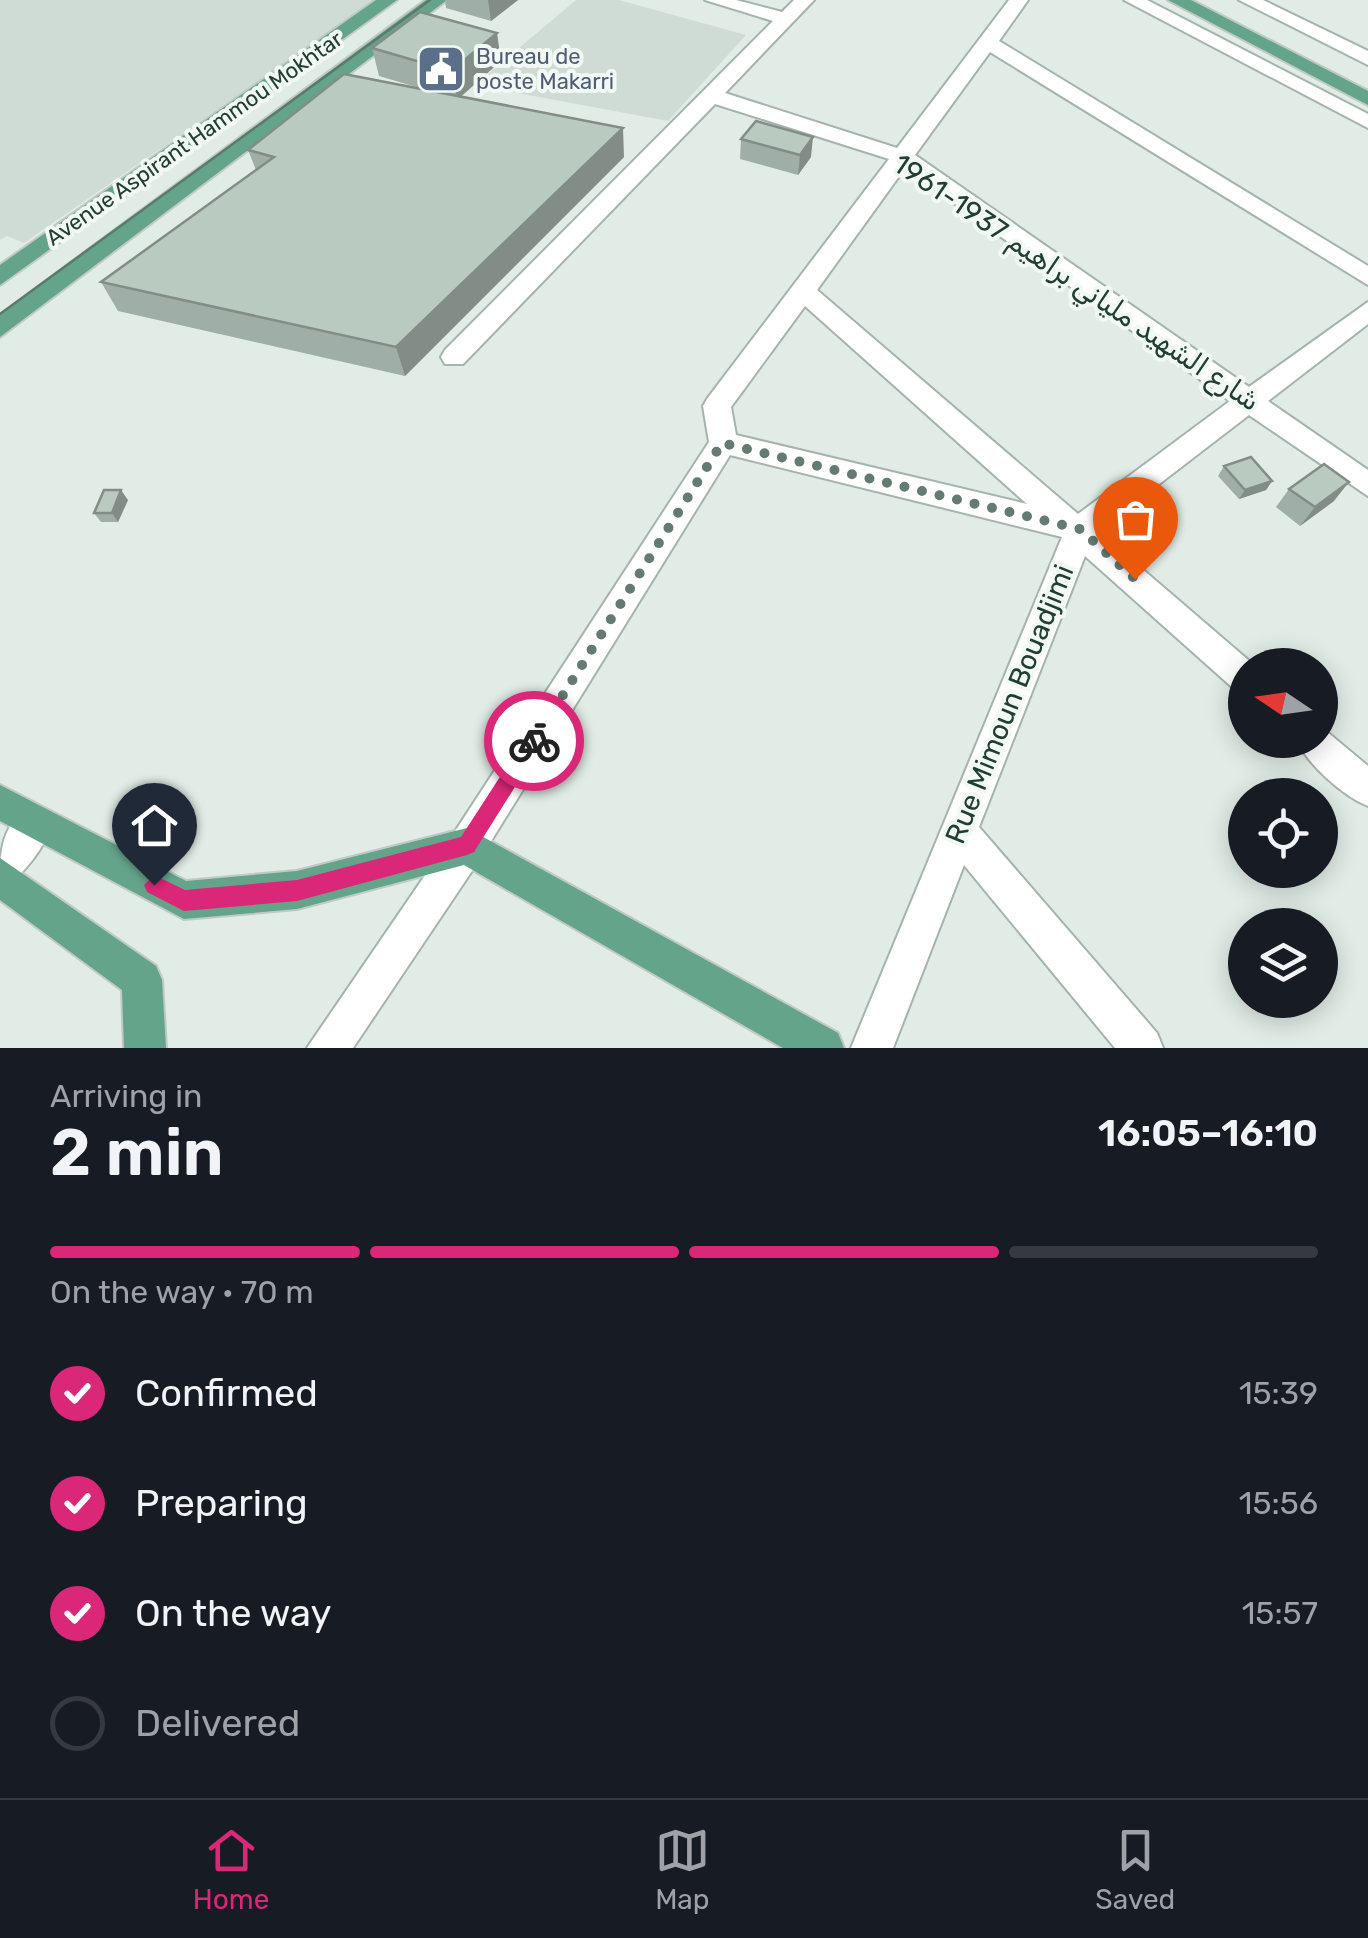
<!DOCTYPE html>
<meta charset="utf-8">
<style>
:root{--surface:#171b24;--page:#242831;--text:#f1f3f6;--muted:#9ea1a6;--line:#363941;--accent:#db2777}
body{margin:0;font-family:Rubik,Cairo,sans-serif;background:var(--page);color:var(--text);height:100vh;display:flex;flex-direction:column;font-size:38px;white-space:nowrap}
*{box-sizing:border-box;margin:0}
p{font-size:32px;color:var(--muted)}
.icon{flex:none;width:55px;height:55px;fill:none;stroke:currentColor;stroke-width:2;stroke-linecap:round;stroke-linejoin:round}
.map{position:relative;height:1048px;overflow:hidden}
.panel{display:flex;flex-direction:column;background:var(--surface);flex:1}
.panel>*{flex:none}
.needle{width:65px;rotate:283deg}
.controls{position:absolute;left:1228px;top:648px;display:grid;gap:20px}
.controls a{display:grid;place-items:center;width:110px;height:110px;border-radius:50%;background:var(--surface);box-shadow:0 5px 25px #0003;font-size:50px}
.pin{position:absolute;display:grid;place-items:center;width:85px;height:85px;color:#fff;margin:-102px -42px;border-radius:50% 50% 50% 0;rotate:-45deg;box-shadow:0 0 10px #0007}
.pin .icon{rotate:45deg}
.courier{position:absolute;display:grid;place-items:center;width:100px;height:100px;margin:-50px;border:8px solid #db2777;border-radius:50%;background:#fff;color:#222;box-shadow:0 2px 12px #0007}
.overview em{font-style:normal;font-weight:600}
.overview div{display:flex;flex-direction:column-reverse}
.overview{display:flex;align-items:center;justify-content:space-between;height:170px;padding:0 50px}
h1{font-size:65px;font-weight:600;line-height:75px}
.bar{display:grid;grid-template-columns:repeat(4,1fr);gap:15px 10px;align-content:center;height:120px;padding:0 50px}
.bar i{height:12px;border-radius:8px;background:var(--line)}
.bar .active{background:var(--accent)}
.bar p{grid-column:span 4}
ol{padding:0 50px;list-style:none}
li{display:flex;align-items:center;gap:30px;height:110px}
li p{margin-inline-start:auto}
li .icon{padding:10px;border-radius:50%;background:var(--accent);color:#fff;stroke-width:4}
li:last-child{color:var(--muted)}
li i{width:55px;height:55px;border:5px solid var(--line);border-radius:50%}
.dock{display:flex;justify-content:space-around;align-items:center;height:140px;border-top:2px solid var(--line);background:var(--surface);font-size:28px;color:var(--muted)}
.dock a{display:grid;justify-items:center;gap:5px}
.dock .active{color:var(--accent)}
.map>svg:first-child{display:block}
.built{fill:#cfdcd5}
.lines{fill:none;stroke-linecap:round;stroke-linejoin:round}
.minor-casing{stroke:#a4b4ac;stroke-width:4}
.major-casing{stroke:#c1c9c6;stroke-width:4}
.minor{fill:#fff;fill-rule:evenodd}
.major{fill:#64a48b;fill-rule:evenodd}
.tram{stroke:#5b7a6d;stroke-width:2.5}
.wall{fill:#9faea6}
.shaded-wall{fill:#828d87}
.building{fill:#b9cac1;stroke:#828d87;stroke-width:2.5}
.route{fill:#db2777}
.done{stroke:#647b71;stroke-width:10;stroke-dasharray:0 18}
.labels{text-anchor:middle;stroke-width:8;stroke-linejoin:round;paint-order:stroke}
.far-service-label{font-size:22px;fill:#4e5e75;stroke:#f2f9f4;text-anchor:start}
.far-street-label{font-size:22px;fill:#213e32;stroke:#f2f9f4}
.street-label{font-size:28px;fill:#213e32;stroke:#f2f9f4}
</style>
<div class="map">
<svg width="1368" height="1048" viewBox="0 0 1368 1048">
<rect width="100%" height="100%" fill="#e1ece6"/>
<path class="built" d="M0,0H375L24,243L7,236L0,240Z
M576,0H619L746,35L668,121L475,85Z"/>
<g class="lines">
<g class="minor-casing">
<path id="minor" d="M705,0H736L782,12L794,0H814L725,93L897,148L1009,0H1028L999,41L1368,266V285L990,52L915,155L1249,387L1368,302V324L1268,401L1368,470V496L1249,415L1098,531L1254,665H1245V693L1233,688L1085,556L979,827L1157,1033L1163,1048H1115L964,865L893,1048H851L1062,537L730,455L480,859L353,1048H307L454,833L709,442L703,406L707,399L889,159L715,104L463,364H445L441,357L445,350L773,21ZM905,168L1230,401L1078,514L817,290ZM805,306L1027,504L736,435L731,407Z
M1124,0H1147L1368,114V128Z
M1239,0H1263L1368,51V65Z
M1320,726L1368,766V806C1343,796 1307,764 1297,740H1320Z
M35,806L48,811L53,824C44,847 23,878 0,888C0,853 0,821 35,806Z"/>
</g>
<g class="major-casing">
<path id="major" d="M376,0H397L0,285V265Z
M426,0H447L0,337V315Z
M1168,0H1191L1368,91V105Z
M0,785L186,881L297,871L467,828L838,1033L844,1048H783L464,865L297,909L184,919L0,821Z
M0,858L156,966L162,980L166,1048H124L122,990L0,900Z"/>
</g>
<use href="#minor" class="minor"/>
<use href="#major" class="major"/>
<path class="tram" d="M0,314L430,0"/>
</g>
<path class="wall" d="M445,0H518L491,21L446,8Z
M372,48L501,61L460,97L624,157L405,376L118,311L101,282L256,170L248,150L423,89L379,76Z
M741,139L811,157L798,175L740,159Z
M1224,466L1272,481L1266,490L1239,499L1218,476Z
M1289,489L1334,501L1300,526L1276,507Z
M128,500L118,522H101L94,513Z"/>
<path class="shaded-wall" d="M488,0H518L491,21Z
M497,33L501,61L457,100L451,71Z
M623,128L624,157L405,376L396,347Z
M813,137L811,157L798,175L800,155Z
M1272,481L1266,490L1239,499L1245,490Z
M1349,482L1334,501L1300,526L1315,507Z
M121,490L128,500L118,522L112,513Z"/>
<path class="building" d="M420,12L497,33L451,71L372,48Z
M344,74L623,128L396,347L101,282L274,157L248,150Z
M756,121L813,137L800,155L741,139Z
M1251,457L1272,481L1245,490L1224,466Z
M1324,464L1349,482L1315,507L1289,489Z
M104,490H121L112,513H94Z"/>
<path class="route" d="M534,732L543,741L540,747L474,852L467,855L297,901L184,911L147,892L144,885L154,875L185,890L297,880L461,837L527,735Z"/>
<g class="lines">
<path class="done" d="M534,741L722,443L1080,529L1135,579"/>
</g>
<defs>
<g id="civic-square" transform="scale(2.5)"><rect x="-9" y="-9" width="18" height="18" rx="4" fill="#5c6f8a" stroke="#f2f9f4"/><path d="M-.6-6.5H3V-4.5H.6V-3L4-1V1h2V6H-6V1h2V-1L-.6-3ZM-1.2 2.5V6h2.4V2.5Z" fill="#fff"/></g>
</defs>
<g fill-rule="evenodd">
<use href="#civic-square" x="441" y="69"/>
</g>
<g class="labels">
<g class="far-service-label">
<text x="476" y="64">Bureau de<tspan x="476" dy="25">poste Makarri</tspan></text>
</g>
<g class="far-street-label">
<text transform="translate(194 138) rotate(-35)" y="8">Avenue Aspirant Hammou Mokhtar</text>
</g>
<g class="street-label">
<text transform="translate(1077 282) rotate(34)" y="10">شارع الشهيد ملياني براهيم 1937-1961</text>
<text transform="translate(1009 704) rotate(-68)" y="10">Rue Mimoun Bouadjimi</text>
</g>
</g>
</svg>
<div class="controls">
<a><svg class="needle" viewBox="-14 -14 28 28"><path d="M0-13l5 13h-10z" fill="#e53935"/><path d="M0 13l5-13h-10z" fill="#9ea1a6"/></svg></a>
<a><svg class="icon" aria-label="locate" viewBox="0 0 24 24"><circle cx="12" cy="12" r="6"/><path d="M12 2v4M12 18v4M2 12h4M18 12h4"/></svg></a>
<a><svg class="icon" aria-label="layers" viewBox="0 0 24 24"><path d="M12 4l9 5-9 5-9-5zM3 14l9 5 9-5"/></svg></a>
</div>
<div class="pin" style="left:1135px;top:579px;background:#ea580c"><svg class="icon" aria-label="bag" viewBox="0 0 24 24"><path d="M5 8h14l-1 12H6zM9 8a3 3 0 0 1 6 0"/></svg></div>
<div class="pin" style="left:154px;top:885px;background:#1f2937"><svg class="icon" aria-label="home" viewBox="0 0 24 24"><path d="M3 11l9-7 9 7M6 9v11h12V9"/></svg></div>
<div class="courier" style="left:534px;top:741px"><svg class="icon" aria-label="bike" viewBox="0 0 24 24"><circle cx="6" cy="16" r="4"/><circle cx="18" cy="16" r="4"/><path d="M6 16l4-8h5l3 8M10 8l3 8H6M13 5h3"/></svg></div>
</div>
<section class="panel">
<div class="overview"><div><h1>2 min</h1><p>Arriving in</p></div><em>16:05–16:10</em></div>
<div class="bar"><i class="active"></i><i class="active"></i><i class="active"></i><i></i><p>On the way · 70 m</p></div>
<ol>
<li><svg class="icon" aria-label="check" viewBox="0 0 24 24"><path d="M5 12l5 5 9-10"/></svg>Confirmed<p>15:39</p></li>
<li><svg class="icon" aria-label="check" viewBox="0 0 24 24"><path d="M5 12l5 5 9-10"/></svg>Preparing<p>15:56</p></li>
<li><svg class="icon" aria-label="check" viewBox="0 0 24 24"><path d="M5 12l5 5 9-10"/></svg>On the way<p>15:57</p></li>
<li><i></i>Delivered</li>
</ol>
</section>
<nav class="dock">
<a class="active"><svg class="icon" aria-label="home" viewBox="0 0 24 24"><path d="M3 11l9-7 9 7M6 9v11h12V9"/></svg>Home</a>
<a><svg class="icon" aria-label="map" viewBox="0 0 24 24"><path d="M3 6l6-2 6 2 6-2v14l-6 2-6-2-6 2zM9 4v14M15 6v14"/></svg>Map</a>
<a><svg class="icon" aria-label="saved" viewBox="0 0 24 24"><path d="M7 4h10v16l-5-4-5 4z"/></svg>Saved</a>
</nav>
